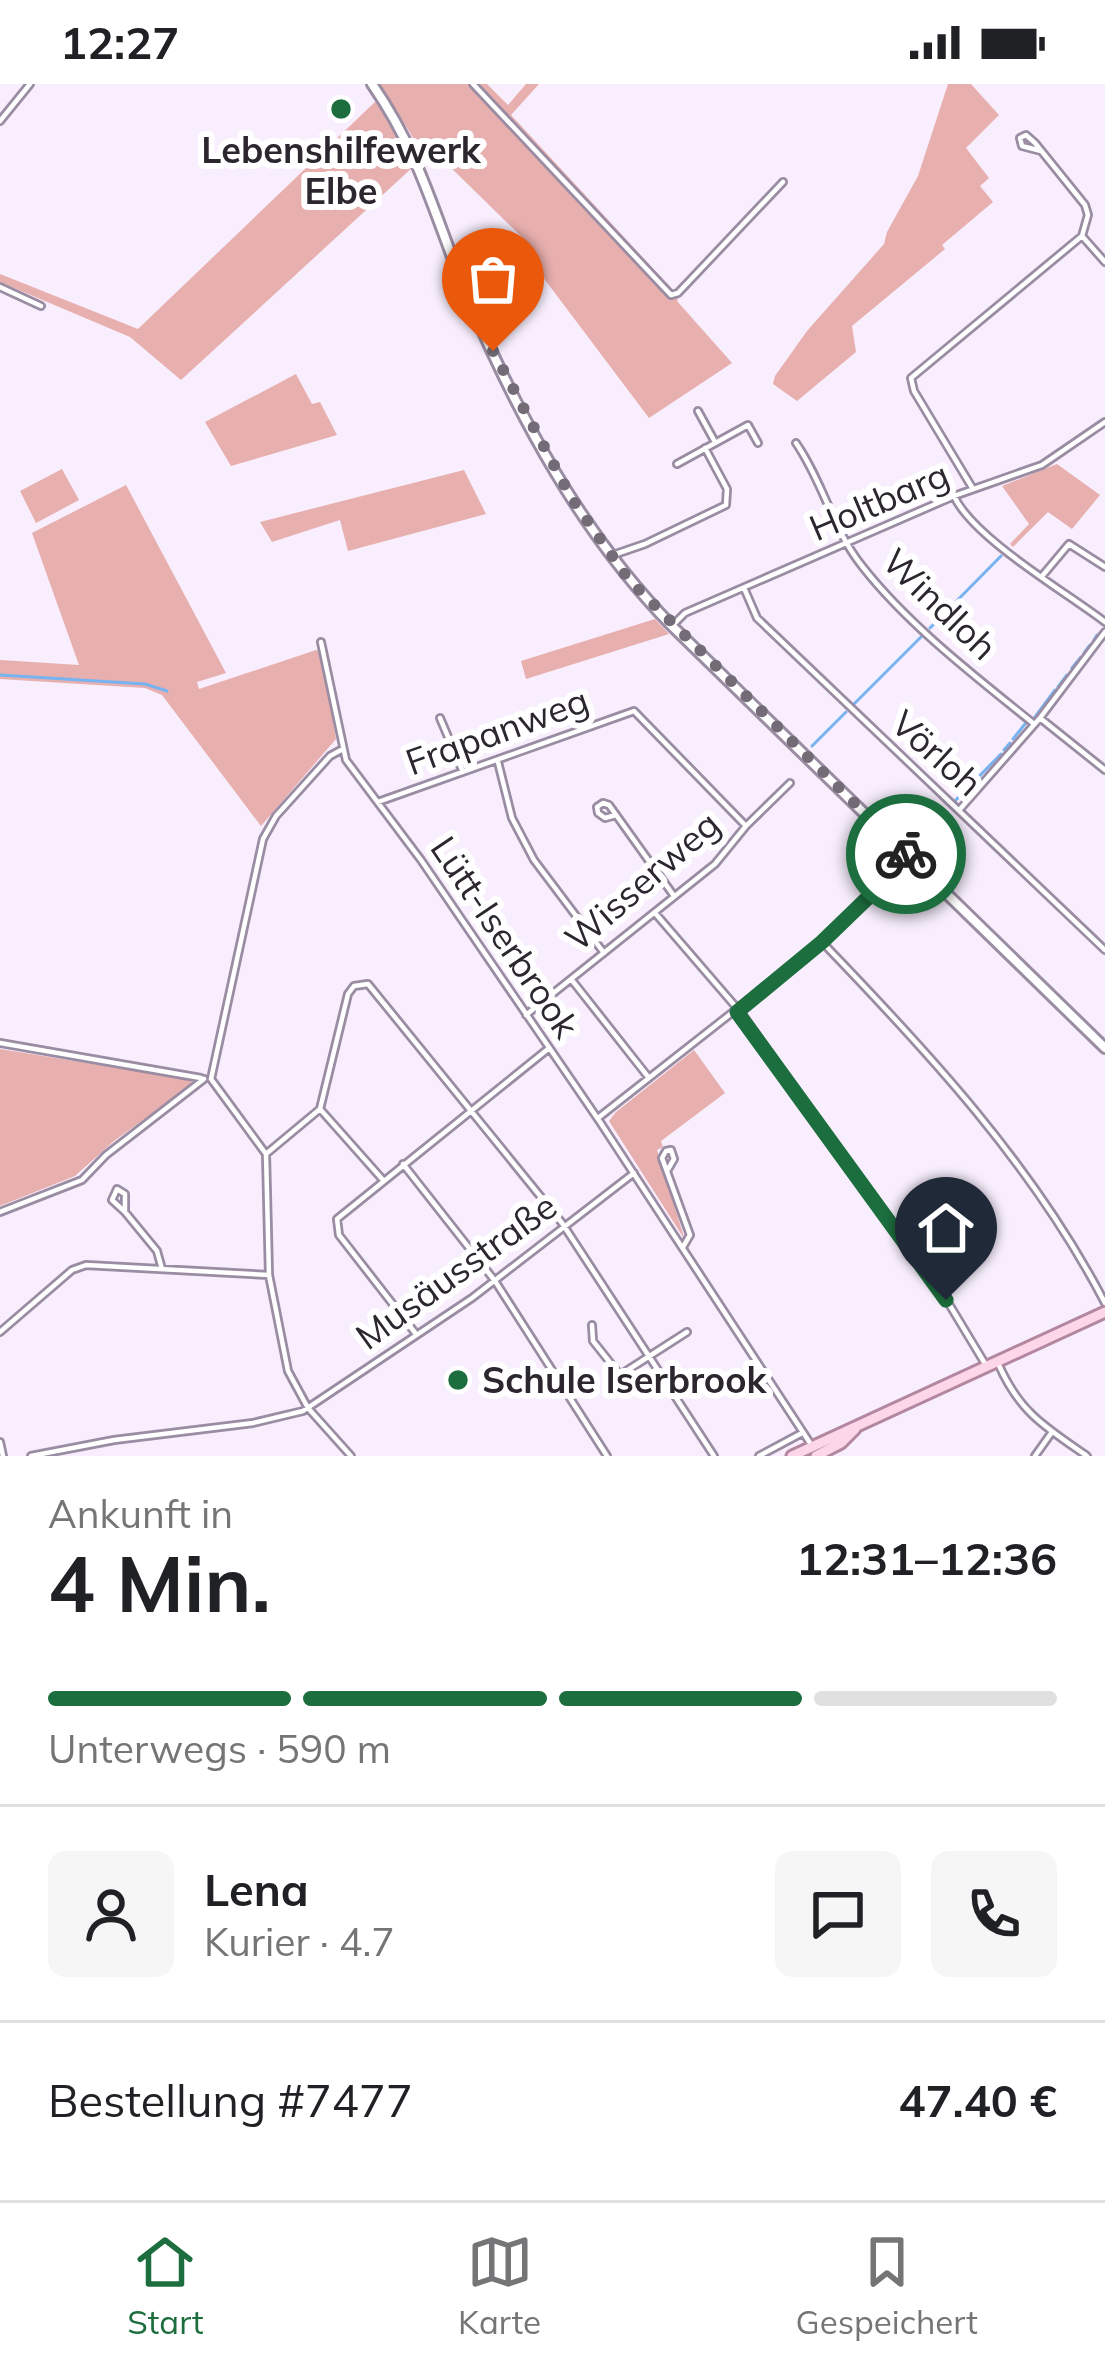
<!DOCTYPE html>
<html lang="de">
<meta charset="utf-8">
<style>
:root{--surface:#fff;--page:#f6f6f6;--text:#202124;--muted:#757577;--line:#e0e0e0;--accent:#1d6e3e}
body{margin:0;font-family:Mulish,sans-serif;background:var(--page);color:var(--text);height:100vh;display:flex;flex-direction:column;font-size:45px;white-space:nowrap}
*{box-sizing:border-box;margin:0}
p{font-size:39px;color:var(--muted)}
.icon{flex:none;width:66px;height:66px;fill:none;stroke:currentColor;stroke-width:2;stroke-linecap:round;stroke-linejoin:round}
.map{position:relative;height:1372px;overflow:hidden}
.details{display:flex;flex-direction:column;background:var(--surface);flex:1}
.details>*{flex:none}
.pin{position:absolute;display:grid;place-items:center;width:102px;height:102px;color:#fff;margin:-123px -51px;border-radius:50% 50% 50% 0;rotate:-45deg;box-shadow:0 0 12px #0007}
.pin .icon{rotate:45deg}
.courier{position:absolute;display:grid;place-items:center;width:120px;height:120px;margin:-60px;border:9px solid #1d6e3e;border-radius:50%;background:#fff;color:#222;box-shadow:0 3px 15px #0007}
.headline em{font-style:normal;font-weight:700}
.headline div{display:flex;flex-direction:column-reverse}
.headline{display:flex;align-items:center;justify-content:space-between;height:204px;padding:0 48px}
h1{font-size:78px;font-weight:700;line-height:90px}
.bar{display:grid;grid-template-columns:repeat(4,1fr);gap:18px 12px;align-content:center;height:144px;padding:0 48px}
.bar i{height:15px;border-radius:9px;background:var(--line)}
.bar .active{background:var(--accent)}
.bar p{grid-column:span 4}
.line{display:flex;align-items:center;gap:30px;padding:0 48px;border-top:3px solid var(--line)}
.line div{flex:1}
.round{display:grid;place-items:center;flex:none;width:126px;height:126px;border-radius:18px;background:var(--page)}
.status{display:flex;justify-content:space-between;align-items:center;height:84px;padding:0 60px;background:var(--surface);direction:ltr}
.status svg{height:33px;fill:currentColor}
.menu{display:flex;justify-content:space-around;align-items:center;height:168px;border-top:3px solid var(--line);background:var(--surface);font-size:33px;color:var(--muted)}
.menu a{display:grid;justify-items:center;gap:6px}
.menu .active{color:var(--accent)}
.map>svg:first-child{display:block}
.green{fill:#e7afae}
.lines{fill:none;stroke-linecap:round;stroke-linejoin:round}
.stream{stroke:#77b3f1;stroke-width:3}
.minor-casing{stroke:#9a8ca2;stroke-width:10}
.secondary-casing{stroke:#9a8ca2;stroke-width:14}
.primary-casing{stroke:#b3879f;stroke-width:15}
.minor{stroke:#fff;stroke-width:4.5}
.secondary{stroke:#fff;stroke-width:8}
.primary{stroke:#fdd6ea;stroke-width:9}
.done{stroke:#736c77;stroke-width:12;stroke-dasharray:0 21.6}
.route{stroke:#1d6e3e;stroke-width:15}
.poi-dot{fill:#1d6e3e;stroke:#fff;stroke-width:4.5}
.labels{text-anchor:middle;stroke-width:12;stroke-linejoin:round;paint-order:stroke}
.poi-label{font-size:36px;font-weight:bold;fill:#2c262f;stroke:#fff}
.street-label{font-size:36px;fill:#2c262f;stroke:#fff}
</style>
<div class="status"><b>12:27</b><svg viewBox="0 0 49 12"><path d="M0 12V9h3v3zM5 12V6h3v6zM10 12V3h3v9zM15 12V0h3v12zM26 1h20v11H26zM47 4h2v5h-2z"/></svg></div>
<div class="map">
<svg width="1105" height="1372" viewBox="0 0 1105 1372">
<rect width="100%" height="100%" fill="#f8eefd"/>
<path class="green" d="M380,0H487L508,21L526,0H539L511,31L674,207L679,213L677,217L732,279L649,334L521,164L527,158L439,72L428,78Z
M948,0H971L999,31L966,64L989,94L980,102L993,118L942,161L945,165L852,242L856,268L797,317L773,300L775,292L807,247L884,160L887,148L918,92Z
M376,17L413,83L181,296L130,253L0,198V190L138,245Z
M296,290L312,320L320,318L337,351L231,382L205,338Z
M1057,380L1100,411L1072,445L1048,428L1013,463L1010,460L1029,440L1002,402Z
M62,385L79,416L36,439L20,407Z
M464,386L486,430L348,467L340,436L272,458L260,438Z
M126,401L226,589L197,598L199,605L316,566L322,568L336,655L261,742L162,611L145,604L0,595V576L79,581L32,449Z
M655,535L669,550L526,595L521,577Z
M0,965L192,996L190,1002L114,1057L75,1092L0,1122Z
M694,966L725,1009L661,1057L663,1063L657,1066L685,1156L609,1037L616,1028Z"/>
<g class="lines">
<path class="stream" d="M930,544L1001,472
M1094,556L1097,551
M1084,569L1090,561
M1072,584L1081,573
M0,591L145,600L167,607
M1058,603L1067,591
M854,620L924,550
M1035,633L1055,606
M1013,655L1025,640
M812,662L846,628
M1004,666L1010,659
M954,718L1001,670"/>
<g class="minor-casing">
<path id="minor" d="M473,0L671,211L678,209L783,98
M0,37L30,0
M1041,67L1022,62L1020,54L1026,51L1035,59L1085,121L1088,131L1082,152
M0,203L41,222
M698,327L715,358
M796,359C823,398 833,446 862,482C908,541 976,593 1034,640
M677,380L748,341L758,359
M973,405L914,307L911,294L1082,152L1105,178
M954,412C973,454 1066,508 1105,538
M610,472L645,460L726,421L727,405L705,364
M1043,491L1069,460L1105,483
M744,504L757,534L1105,866
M673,541L685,529L954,412L1042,381L1105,338
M321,558L346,676L421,776L600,1038L812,1362
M440,634L463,688
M1040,634L1105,686
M341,666L330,672L276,732L263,755L211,995L266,1070L269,1191L288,1287L308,1324L351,1372
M498,678L512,734L534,776L604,869
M378,718L634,627L746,742
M961,724L1040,634L1105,548
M616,731L605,734L598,729L597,723L603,719L609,721L674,812
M655,829L742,930L949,1220L987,1283
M822,858C928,968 1034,1082 1105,1219
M571,895L649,994
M526,931L715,780L746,742L790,699
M0,959L201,994
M320,1025L383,1096
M598,1034L822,858L910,773
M671,1066L666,1067L662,1074L690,1151L683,1163
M266,1070L320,1025L348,910L354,902L368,900L562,1139L714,1372
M403,1080L495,1197L607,1372
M667,1087L674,1075L671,1066
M117,1105L125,1110V1128L112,1116Z
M0,1128L82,1096L106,1071L204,995
M125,1128L157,1167L162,1185
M592,1241L593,1257L620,1291L687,1248
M0,1248L72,1186L86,1181L269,1191
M416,1250L339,1151L337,1135L548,965
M998,1279C1019,1328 1045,1343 1087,1372
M0,1358L3,1372
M31,1372L114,1356L253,1339L303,1327L472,1214L634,1089
M759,1372L802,1349
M1035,1372L1052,1348"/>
</g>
<g class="secondary-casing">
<path id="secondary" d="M372,0C422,72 436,138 469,216C519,334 582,450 672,542L1105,964"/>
</g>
<g class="primary-casing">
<path id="primary" d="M792,1372L1105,1228
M816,1372L841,1359L855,1345"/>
</g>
<use href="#minor" class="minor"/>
<use href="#secondary" class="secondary"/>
<use href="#primary" class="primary"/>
</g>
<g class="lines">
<path class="done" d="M493,267L572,415L629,496L906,770"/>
<path class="route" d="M906,770L910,773L822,858L737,928L946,1216"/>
</g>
<g class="poi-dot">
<circle cx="341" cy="25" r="12"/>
<circle cx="458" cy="1296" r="12"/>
</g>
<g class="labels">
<g class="poi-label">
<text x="341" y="79">Lebenshilfewerk<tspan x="341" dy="41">Elbe</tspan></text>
<text x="482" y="1309" text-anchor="start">Schule Iserbrook</text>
</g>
<g class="street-label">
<text transform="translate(879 417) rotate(-23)" y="13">Holtbarg</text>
<text transform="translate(940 520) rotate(44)" y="13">Windloh</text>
<text transform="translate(497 647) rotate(-20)" y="13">Frapanweg</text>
<text transform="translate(937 669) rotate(42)" y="13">Vörloh</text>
<text transform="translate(642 797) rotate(-41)" y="13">Wisserweg</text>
<text transform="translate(505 853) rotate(56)" y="13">Lütt-Iserbrook</text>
<text transform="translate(456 1187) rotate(-36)" y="13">Musäusstraße</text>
</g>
</g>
</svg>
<div class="pin" style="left:493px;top:267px;background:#ea580c"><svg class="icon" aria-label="bag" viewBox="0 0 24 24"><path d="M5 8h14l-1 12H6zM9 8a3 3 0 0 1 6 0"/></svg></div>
<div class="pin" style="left:946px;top:1216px;background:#1f2937"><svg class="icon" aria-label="home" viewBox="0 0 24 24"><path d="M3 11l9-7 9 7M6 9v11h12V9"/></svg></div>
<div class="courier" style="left:906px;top:770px"><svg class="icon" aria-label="bike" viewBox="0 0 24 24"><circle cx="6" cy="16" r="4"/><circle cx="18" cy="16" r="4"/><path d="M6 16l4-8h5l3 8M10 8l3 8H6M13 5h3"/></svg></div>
</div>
<section class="details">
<div class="headline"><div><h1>4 Min.</h1><p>Ankunft in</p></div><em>12:31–12:36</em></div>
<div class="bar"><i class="active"></i><i class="active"></i><i class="active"></i><i></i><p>Unterwegs · 590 m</p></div>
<div class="line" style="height:216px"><a class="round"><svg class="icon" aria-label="person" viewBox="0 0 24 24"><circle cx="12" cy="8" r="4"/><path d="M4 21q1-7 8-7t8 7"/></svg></a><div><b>Lena</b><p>Kurier · 4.7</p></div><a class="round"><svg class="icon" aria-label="chat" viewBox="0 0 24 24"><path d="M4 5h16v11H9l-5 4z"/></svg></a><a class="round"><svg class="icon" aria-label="phone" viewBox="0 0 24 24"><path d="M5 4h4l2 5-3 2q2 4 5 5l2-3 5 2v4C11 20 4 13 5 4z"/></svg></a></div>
<div class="line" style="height:156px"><div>Bestellung #7477</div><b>47.40 €</b></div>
</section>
<nav class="menu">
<a class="active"><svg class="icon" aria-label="home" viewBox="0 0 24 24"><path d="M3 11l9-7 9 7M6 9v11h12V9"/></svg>Start</a>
<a><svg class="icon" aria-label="map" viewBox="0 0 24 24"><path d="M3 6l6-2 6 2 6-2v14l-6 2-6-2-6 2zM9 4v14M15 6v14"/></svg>Karte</a>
<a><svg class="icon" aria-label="saved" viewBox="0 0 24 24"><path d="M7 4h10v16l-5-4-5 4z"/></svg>Gespeichert</a>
</nav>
